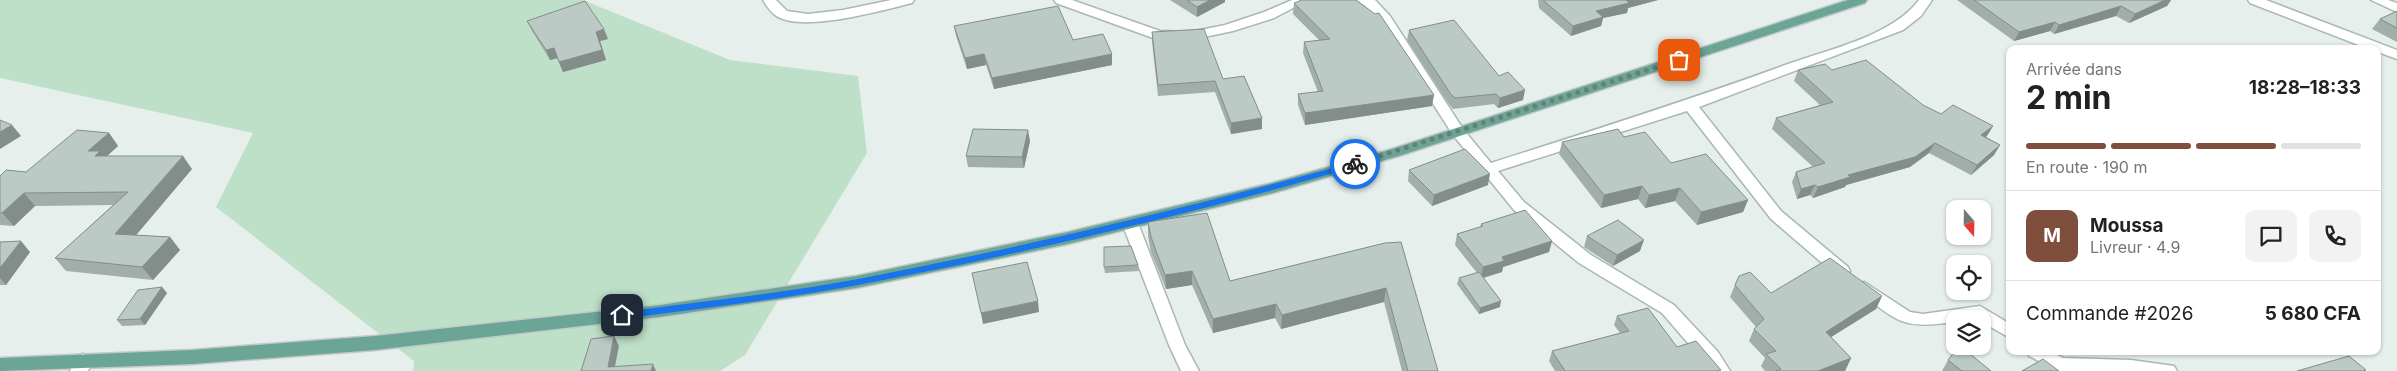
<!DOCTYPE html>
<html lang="fr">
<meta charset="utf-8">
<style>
:root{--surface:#fff;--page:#f2f2f2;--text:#222;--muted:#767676;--line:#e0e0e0;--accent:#804e3d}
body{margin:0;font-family:Inter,sans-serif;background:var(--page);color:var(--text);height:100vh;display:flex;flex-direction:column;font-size:19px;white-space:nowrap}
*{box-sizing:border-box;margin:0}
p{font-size:16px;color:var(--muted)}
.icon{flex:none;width:28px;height:28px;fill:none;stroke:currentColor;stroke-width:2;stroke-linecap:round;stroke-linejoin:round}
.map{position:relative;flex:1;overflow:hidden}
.sheet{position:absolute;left:2006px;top:45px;width:375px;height:310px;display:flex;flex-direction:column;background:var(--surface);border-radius:10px;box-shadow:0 1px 4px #0004}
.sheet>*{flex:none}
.needle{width:32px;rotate:160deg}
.controls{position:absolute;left:1946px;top:200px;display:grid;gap:10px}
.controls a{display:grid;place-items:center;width:45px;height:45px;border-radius:10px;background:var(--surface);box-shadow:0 1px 4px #0004;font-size:25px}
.pin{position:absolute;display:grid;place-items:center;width:42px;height:42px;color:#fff;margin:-21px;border-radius:10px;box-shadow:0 2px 8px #0006}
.courier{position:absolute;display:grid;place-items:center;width:50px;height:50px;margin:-25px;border:4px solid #1a73e8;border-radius:50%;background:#fff;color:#222;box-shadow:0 1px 6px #0007}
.summary em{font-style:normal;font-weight:700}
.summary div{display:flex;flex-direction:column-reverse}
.summary{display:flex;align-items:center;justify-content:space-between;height:85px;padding:0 20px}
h1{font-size:32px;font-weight:700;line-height:38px}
.bar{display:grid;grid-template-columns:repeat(4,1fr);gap:8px 5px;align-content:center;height:60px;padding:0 20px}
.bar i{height:6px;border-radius:4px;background:var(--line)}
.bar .current{background:var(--accent)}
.bar p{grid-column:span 4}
.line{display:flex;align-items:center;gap:12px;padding:0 20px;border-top:1px solid var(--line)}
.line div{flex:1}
.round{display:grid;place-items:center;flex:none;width:52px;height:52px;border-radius:10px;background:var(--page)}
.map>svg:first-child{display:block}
.green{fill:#bfe0c8}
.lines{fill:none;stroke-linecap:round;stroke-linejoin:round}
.street-casing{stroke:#a8b8b2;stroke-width:3}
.primary-casing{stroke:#c2cac8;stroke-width:3}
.street{fill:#fff;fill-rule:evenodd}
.primary{fill:#6aa596;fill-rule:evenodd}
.wall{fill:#a1aea9}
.shaded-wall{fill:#838d89}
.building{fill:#bbcac4;stroke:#838d89}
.route{fill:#1a73e8}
.done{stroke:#687f78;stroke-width:5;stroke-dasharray:0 9}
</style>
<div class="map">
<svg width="2397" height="371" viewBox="0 0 2397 371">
<rect width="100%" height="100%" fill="#e6efeb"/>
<path class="green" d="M0,0H583L730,60L858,76L867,153L745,355L720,371H413L414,361L216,207L253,133L0,78Z"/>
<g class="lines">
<g class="street-casing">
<path id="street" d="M763,0H776L787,11L808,14L843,10L891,0H914L912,3C883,10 800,34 775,15C770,11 766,5 763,0Z
M1054,0H1072L1160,31L1190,32L1225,25L1264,12L1292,0H1308L1274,18L1233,31L1190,40L1153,38L1056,3Z
M1356,0H1375L1390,16L1463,129L1491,163C1591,131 1690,100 1788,64C1830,49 1892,36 1919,0H1932L1921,16L1903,30L1699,107L1781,211L1848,267L1850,271L1848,275H1836L1771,219L1687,111L1498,171L1524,202L1591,255L1674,305L1718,352L1730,371H1712L1662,313L1579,263L1514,210L1453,135L1380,21L1365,6Z
M2248,0H2266L2397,50V59L2378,52V49H2369L2250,3Z
M2371,0H2388L2397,3V12Z
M1130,218L1135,219L1138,223L1185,345L1199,371H1181L1169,345L1122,223L1125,219Z
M1864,282L1910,312L1923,314L1980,306L2010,324V338L1982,322V319H1955V322C1901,329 1901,323 1858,292L1856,288L1858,284Z
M2027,351H2050L2063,358L2131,360L2174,366L2177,371H2058L2029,356Z
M83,354L89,356L92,361L88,371H70L77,356Z"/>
</g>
<g class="primary-casing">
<path id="primary" d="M1848,0H1867L1865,3L1402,155L1273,193L1068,244L856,288L660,317L375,350L192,364L0,371V358L192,350L375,336L660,305L856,276L1068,232L1272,183L1392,149Z"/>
</g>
<use href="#street" class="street"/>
<use href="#primary" class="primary"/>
</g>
<path class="wall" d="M1170,0H1225V2L1197,17Z
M1538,0H1658L1628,8L1627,13L1603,18L1601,26L1571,36L1539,8Z
M1957,0H2171L2167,6L2129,23L2116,16L2054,34L2050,31L2014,41Z
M1294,3L1432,106L1305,125L1298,105V94L1318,92L1303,53L1304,42L1319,40L1293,14Z
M2397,11V42L2372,29L2380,19Z
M527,21L608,39L600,41L606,60L563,72L557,58L550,60L532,31Z
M954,26L1073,40L1112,54V65L994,89L986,65L967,69L956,36Z
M1409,30L1499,76L1523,100L1498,108L1494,104L1453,109L1448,103L1407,40Z
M1152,32L1223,79L1262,129L1231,134L1215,92L1158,96L1152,42Z
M1798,70H1832L1923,105L1941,114L1993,126L1986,137L2000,145L1994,155L1971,175L1929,153L1910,167L1846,185L1845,187L1813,198L1810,195L1797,199L1792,182L1796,172L1813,167L1772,129L1776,118L1820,105L1794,81Z
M109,133L118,146L107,156L192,169L136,235L170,237L180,250L153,280L66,271L55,258L113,205L35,206L14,226L0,225V176L26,172Z
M1624,137L1671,163L1748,200L1743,212L1697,225L1675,201L1645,208L1638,199L1601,208L1559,154L1562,142Z
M1030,141L1024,168L968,167L966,156Z
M1409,170L1488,185L1432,206L1408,181Z
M1148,222L1230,281L1385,243L1438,371H1402L1384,302L1281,329L1275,318L1213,333L1192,285L1166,289L1151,252L1148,236Z
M1481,224L1552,241L1549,252L1503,267L1502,272L1484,278L1500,307L1479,314L1457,284L1459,278L1477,273L1455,245L1457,234L1480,227Z
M1587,236L1640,251L1613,266L1584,247Z
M0,242L30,252L6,285H0Z
M1138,265L1139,271L1105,273L1104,267Z
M1735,285L1771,293L1882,296L1876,309L1831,337L1851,358L1845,371H1765L1761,366L1765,358L1749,341L1754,329L1756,327L1730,297Z
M162,287L167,293L145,325L122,326L117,320Z
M1617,316L1677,347L1720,371H1555L1549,361L1552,351L1620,333L1614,325Z
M1948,360L1991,371H1942Z"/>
<path class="shaded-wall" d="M1210,0H1225V2L1197,17V7Z
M1626,0H1658L1628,8L1627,13L1603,18L1601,26L1571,36L1573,26L1596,11Z
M2165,0H2171L2167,6L2129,23L2135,14Z
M2121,6L2116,16L2054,34L2059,25Z
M2055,22L2050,31L2014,41L2019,32Z
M604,29L608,39L600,41L606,60L563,72L559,62L596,32Z
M554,48L558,58L550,60L546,50Z
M984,54L986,65L967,69L965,58Z
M1112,54V65L994,89L992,78Z
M1525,90L1523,100L1498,108L1500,98Z
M1434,95L1432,106L1305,125V113Z
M1262,118V129L1231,134V123Z
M12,125L21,136L0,149V132Z
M1993,126L1987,136L1975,145L1981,135Z
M1028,130L1030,141L1024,168L1022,157Z
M109,133L118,146L105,158V169L88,151Z
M1935,143L1929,153L1910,167L1846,185L1845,187L1813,198L1818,187L1848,175Z
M2000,145L1994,155L1971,175L1977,165Z
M183,156L192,169L126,247L115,234Z
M1490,174L1488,185L1432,206L1434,195Z
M1815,185L1810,195L1797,199L1801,189Z
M1642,186L1638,199L1601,208L1604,195Z
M1680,188L1675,201L1645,208L1649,195Z
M24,193L35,206L14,226L2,213Z
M1748,200L1743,212L1697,225L1701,212Z
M170,237L180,250L153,280L142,267Z
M1644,240L1640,251L1613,266L1617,255Z
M21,241L30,252L6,285L0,278V268Z
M1552,241L1549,252L1503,267L1502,272L1481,278L1483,267L1502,257Z
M1192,271V285L1166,289L1165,275Z
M162,287L167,293L145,325L140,319Z
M1386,288L1384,302L1281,329L1282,315Z
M1882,296L1876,309L1820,344L1826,332Z
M1038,301L1039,312L983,324L981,313Z
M1501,301L1500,307L1479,314L1480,308Z
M1276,304L1275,318L1213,333V319Z
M614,336L619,346L614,371L608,367Z
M1851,358L1845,371H1818Z
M653,364L656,371H651Z"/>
<path class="building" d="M1187,0H1210L1197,7Z
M1302,0H1356L1375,14L1379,13L1434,95L1305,113L1298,94L1323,91L1304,42L1330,39L1294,3Z
M1543,0H1626L1629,3L1596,11L1603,17L1573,26Z
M1974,0H2165L2135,14L2121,6L2059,25L2055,22L2019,32Z
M585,1L604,29L596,32L602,50L559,62L554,48L546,50L527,21Z
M1058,6L1073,40L1103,34L1112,54L992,78L984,54L965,58L954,26Z
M2397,11V28L2380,19Z
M1454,20L1499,76L1508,72L1525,90L1500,98L1496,94L1455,98L1450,93L1409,30Z
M1204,29L1223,79L1244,76L1262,118L1231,123L1215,81L1158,85L1152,32Z
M1866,60L1923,105L1941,114L1953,105L1993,126L1981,135L2000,145L1977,165L1935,143L1915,157L1848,175L1850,177L1818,187L1815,185L1801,189L1796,172L1825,163L1776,118L1833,102L1798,70L1825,64L1832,70Z
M0,120L12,125L0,132Z
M973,129L1028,130L1022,157L966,156Z
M1618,129L1624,137L1645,132L1671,163L1706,154L1748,200L1701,212L1680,188L1649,195L1642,186L1604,195L1562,142Z
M77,130L109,133L88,151H100L95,156H183L115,234L170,237L142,267L55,258L128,192L24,193L2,213H0V176L6,170L26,172Z
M1465,149L1490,174L1434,195L1409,170Z
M1525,210L1552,241L1502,257L1504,261L1483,267L1457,234L1483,226L1481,224Z
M1207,213L1230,281L1385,243L1401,242L1438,371H1408L1386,288L1282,315L1276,304L1213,319L1192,271L1165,275L1151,237L1148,222Z
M1618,220L1644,240L1617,255L1587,236Z
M21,241L0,268V242Z
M1131,246L1138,265L1104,267V247Z
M1830,258L1882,296L1826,332L1851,358L1818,371H1776L1781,369L1766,354L1776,351L1754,329L1764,319L1735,285L1739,276L1750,272L1771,293Z
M1027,262L1038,301L981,313L972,273Z
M1479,272L1501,301L1480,308L1459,278Z
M162,287L140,319L117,320L138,290Z
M1648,308L1677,347L1696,341L1721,370L1716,371H1565L1552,351L1629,331L1617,316Z
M614,336L608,367L653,364L651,371H581L591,339Z
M1959,346H1960L1991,371H1962L1948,360Z
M2349,356L2366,370L2363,371H2297Z
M2043,359L2059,371H2022Z"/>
<path class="route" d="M1355,162L1359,164L1358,166C1194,214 1026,253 858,285C780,300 700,308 622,319L617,315L622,312C700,301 780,294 858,279C1025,247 1191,207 1355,162Z"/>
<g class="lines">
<path class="done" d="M1355,164L1679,60"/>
</g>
</svg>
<div class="controls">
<a><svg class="needle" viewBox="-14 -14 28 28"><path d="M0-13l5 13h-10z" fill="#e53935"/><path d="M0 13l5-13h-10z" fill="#767676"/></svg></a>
<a><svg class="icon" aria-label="locate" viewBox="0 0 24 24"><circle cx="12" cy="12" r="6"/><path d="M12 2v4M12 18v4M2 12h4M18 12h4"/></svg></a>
<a><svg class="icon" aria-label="layers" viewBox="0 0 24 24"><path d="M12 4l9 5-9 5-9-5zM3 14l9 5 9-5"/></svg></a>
</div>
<div class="pin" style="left:1679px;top:60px;background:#ea580c"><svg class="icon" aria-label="bag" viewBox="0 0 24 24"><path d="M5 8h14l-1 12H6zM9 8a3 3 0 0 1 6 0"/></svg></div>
<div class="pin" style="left:622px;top:315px;background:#1f2937"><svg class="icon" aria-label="home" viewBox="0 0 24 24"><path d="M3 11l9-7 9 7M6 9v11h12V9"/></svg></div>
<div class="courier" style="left:1355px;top:164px"><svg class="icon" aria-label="bike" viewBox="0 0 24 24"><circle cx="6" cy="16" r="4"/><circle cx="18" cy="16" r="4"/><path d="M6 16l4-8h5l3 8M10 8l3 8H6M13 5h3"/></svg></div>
<section class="sheet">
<div class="summary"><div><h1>2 min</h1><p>Arrivée dans</p></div><em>18:28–18:33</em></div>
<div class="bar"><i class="current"></i><i class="current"></i><i class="current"></i><i></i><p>En route · 190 m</p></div>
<div class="line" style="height:90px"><b class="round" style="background:var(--accent);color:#fff">M</b><div><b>Moussa</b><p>Livreur · 4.9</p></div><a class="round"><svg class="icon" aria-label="chat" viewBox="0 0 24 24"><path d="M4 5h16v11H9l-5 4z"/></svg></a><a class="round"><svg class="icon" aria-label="phone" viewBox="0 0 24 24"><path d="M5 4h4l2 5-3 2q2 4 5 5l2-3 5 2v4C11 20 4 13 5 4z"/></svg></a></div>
<div class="line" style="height:65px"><div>Commande #2026</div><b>5 680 CFA</b></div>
</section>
</div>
